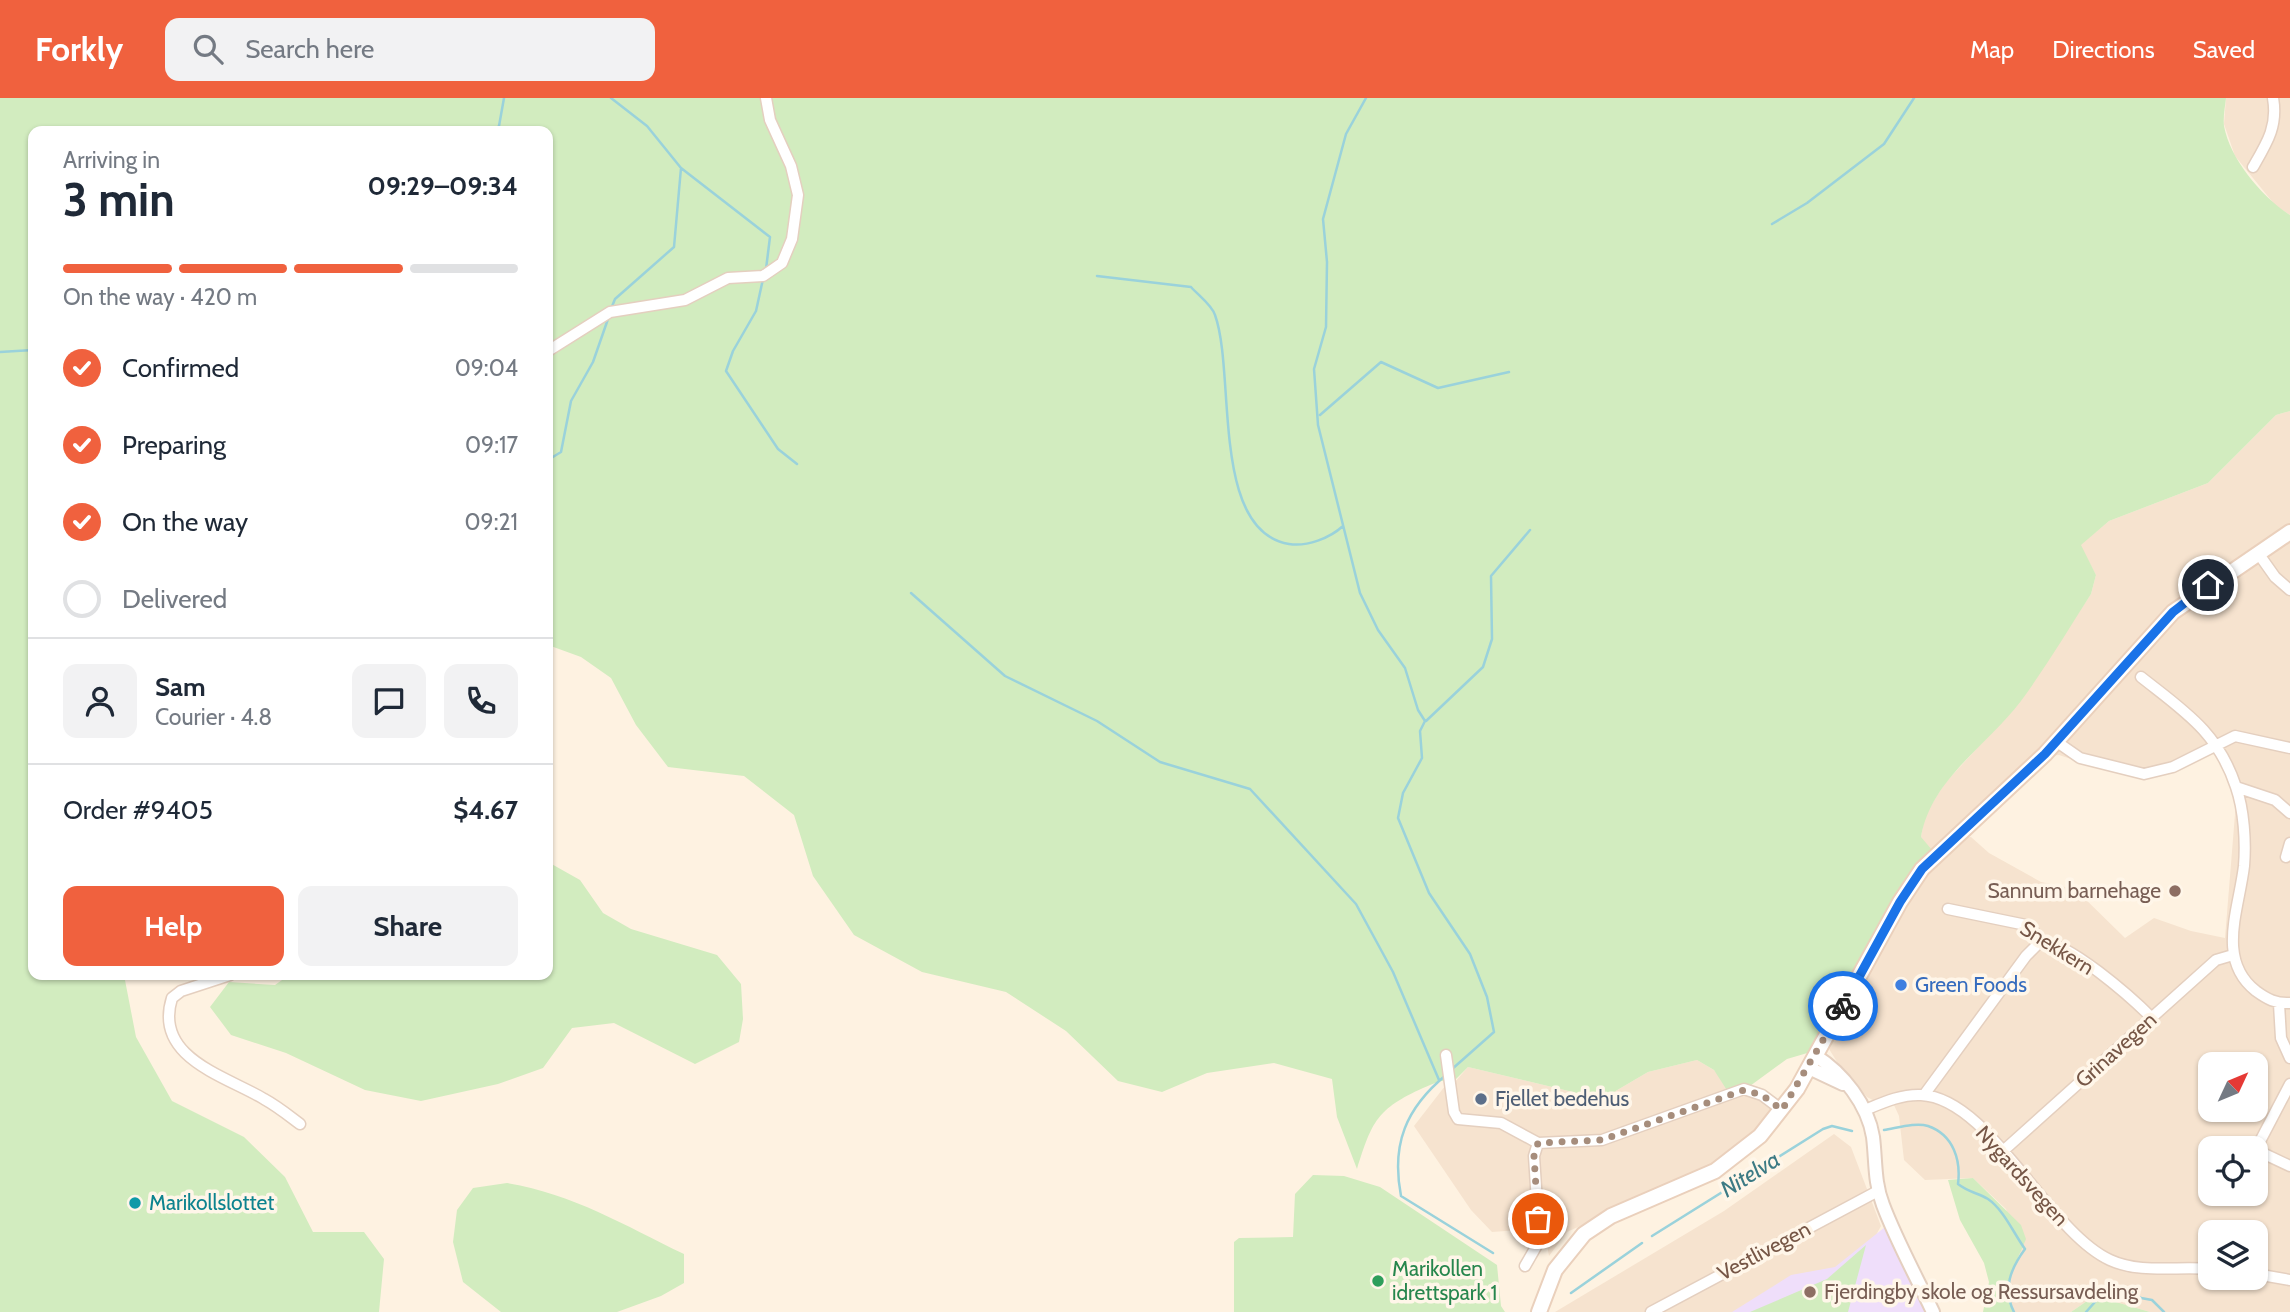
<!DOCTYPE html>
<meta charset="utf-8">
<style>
:root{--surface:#fff;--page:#f2f2f3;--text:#1f2937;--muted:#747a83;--line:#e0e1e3;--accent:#f0613e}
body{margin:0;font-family:Cabin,sans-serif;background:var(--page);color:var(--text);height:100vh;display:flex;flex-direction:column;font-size:26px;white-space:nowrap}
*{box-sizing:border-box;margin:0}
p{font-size:23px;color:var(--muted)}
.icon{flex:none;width:38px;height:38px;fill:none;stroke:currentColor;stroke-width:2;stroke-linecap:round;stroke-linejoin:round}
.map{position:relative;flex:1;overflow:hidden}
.sheet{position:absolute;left:28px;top:28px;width:525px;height:854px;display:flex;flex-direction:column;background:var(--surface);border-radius:14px;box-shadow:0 2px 5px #0004}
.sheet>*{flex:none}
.needle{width:46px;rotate:46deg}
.tools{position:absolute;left:2198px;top:954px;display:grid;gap:14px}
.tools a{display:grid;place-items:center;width:70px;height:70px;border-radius:14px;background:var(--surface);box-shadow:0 2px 5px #0004;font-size:35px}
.pin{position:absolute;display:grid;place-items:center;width:60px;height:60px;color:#fff;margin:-30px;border:4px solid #fff;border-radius:50%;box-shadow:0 2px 7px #0007}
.courier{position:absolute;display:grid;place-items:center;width:70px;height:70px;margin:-35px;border:5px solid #1a73e8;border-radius:50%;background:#fff;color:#222;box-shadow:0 2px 9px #0007}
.overview em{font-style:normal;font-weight:700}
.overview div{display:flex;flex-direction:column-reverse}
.overview{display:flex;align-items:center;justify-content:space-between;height:119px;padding:0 35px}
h1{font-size:46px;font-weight:700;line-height:52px}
.bar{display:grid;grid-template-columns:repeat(4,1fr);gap:10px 7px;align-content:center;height:84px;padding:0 35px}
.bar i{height:9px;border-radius:5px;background:var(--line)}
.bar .active{background:var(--accent)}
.bar p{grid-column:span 4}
.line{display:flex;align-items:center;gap:18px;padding:0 35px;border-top:2px solid var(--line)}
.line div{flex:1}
.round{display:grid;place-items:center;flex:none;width:74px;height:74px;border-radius:14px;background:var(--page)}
ol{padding:0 35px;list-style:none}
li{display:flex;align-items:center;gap:21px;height:77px}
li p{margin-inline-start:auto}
li .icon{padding:7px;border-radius:50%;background:var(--accent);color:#fff;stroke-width:4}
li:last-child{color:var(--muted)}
li i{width:38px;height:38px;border:4px solid var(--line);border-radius:50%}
.cta{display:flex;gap:14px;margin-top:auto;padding:14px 35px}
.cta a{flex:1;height:80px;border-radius:14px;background:var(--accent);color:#fff;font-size:28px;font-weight:700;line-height:80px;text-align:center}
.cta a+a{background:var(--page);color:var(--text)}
header{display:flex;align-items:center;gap:42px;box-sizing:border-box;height:98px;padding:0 35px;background:var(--accent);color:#fff}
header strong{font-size:33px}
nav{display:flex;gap:38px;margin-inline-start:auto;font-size:24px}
.search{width:490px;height:63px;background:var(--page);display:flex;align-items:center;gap:18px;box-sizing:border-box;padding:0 24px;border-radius:14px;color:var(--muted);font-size:26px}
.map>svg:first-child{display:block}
.residential{fill:#f6e3cf;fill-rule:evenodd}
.education{fill:#efdefa}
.green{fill:#d2ecbf}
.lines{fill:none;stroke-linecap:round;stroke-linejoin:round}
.stream{stroke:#9ad2db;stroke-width:2.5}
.minor-casing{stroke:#e4cfbf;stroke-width:13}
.tertiary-casing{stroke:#e4cfbf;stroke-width:16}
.secondary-casing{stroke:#ead0bc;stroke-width:18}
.minor{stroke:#fff;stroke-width:10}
.tertiary{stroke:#fff;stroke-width:12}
.secondary{stroke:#fff;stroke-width:14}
.done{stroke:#a68d7c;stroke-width:7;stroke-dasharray:0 12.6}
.route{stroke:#1a73e8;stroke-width:9}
.education-dot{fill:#8d6e63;stroke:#fff6e9;stroke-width:2.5}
.shop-dot{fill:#3f7fe0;stroke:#fff6e9;stroke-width:2.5}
.service-dot{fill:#5c6f8a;stroke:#fff6e9;stroke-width:2.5}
.culture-dot{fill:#0f9aa8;stroke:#fff6e9;stroke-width:2.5}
.leisure-dot{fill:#2e9e5b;stroke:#fff6e9;stroke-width:2.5}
.labels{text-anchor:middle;stroke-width:7;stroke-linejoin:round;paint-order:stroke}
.education-label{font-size:21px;fill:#785e54;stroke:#fff6e9;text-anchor:end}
.street-label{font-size:21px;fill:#765646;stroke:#fff6e9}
.shop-label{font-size:21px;fill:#366cbe;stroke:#fff6e9;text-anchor:start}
.service-label{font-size:21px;fill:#4e5e75;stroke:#fff6e9;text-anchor:start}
.culture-label{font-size:21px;fill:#0d838f;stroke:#fff6e9;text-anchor:start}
.leisure-label{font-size:21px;fill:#27864d;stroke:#fff6e9;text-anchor:start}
.water-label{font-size:23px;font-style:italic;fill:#3c7a84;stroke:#fff6e9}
</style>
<header>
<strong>Forkly</strong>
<div class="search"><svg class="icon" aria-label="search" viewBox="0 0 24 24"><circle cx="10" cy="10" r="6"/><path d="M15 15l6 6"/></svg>Search here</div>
<nav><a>Map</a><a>Directions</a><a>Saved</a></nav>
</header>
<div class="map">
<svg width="2290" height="1214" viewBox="0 0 2290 1214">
<rect width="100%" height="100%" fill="#fef2e1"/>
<path class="residential" d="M2226,0H2290V117L2275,107L2235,58L2224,26Z
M2290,313V1214H2150L2108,1202L2087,1203L2071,1214H2014L2007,1202L2010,1178L2020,1157L2006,1111L1973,1080L1925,1082L1904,1062L1899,1018L1894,1007L1878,1005L1867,999L1844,975L1829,951L1921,739L1925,717L1945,685L2018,606L2091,496L2096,477L2080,447L2109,423L2208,385L2276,317ZM2214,656L2223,665L2233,683L2236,704L2225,840L2191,833L2154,820L2125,840L2075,791L2041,784L1989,755L1971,739H1962L2049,658L2059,657L2104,672L2126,673L2145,672L2201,657ZM2210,966H2256V1012H2210ZM2210,1050H2256V1096H2210ZM2210,1134H2256V1180H2210Z
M1697,962L1714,972L1725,985L1765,1002L1777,1015L1726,1061L1567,1134L1549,1158L1545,1136L1531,1131L1492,1134L1471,1112L1414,1028L1445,988L1454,985L1468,969L1602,1001L1648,974Z
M1834,1036L1851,1049L1881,1128L1875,1139L1827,1181L1750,1214H1555L1724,1113Z"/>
<path class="education" d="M1885,1129L1925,1214H1732L1791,1177L1835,1169Z"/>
<path class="green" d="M0,0H2226C2225,9 2223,19 2224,28C2230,61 2262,99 2290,117V313L2276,317L2208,385L2109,423L2081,447L2096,477L2091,496C2068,532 2046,569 2021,603C1987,648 1931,681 1921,739L1938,759L1918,779L1831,948L1787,961L1739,996L1730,997L1714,972L1697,962L1648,974L1602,1001L1468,969L1454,983C1441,981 1436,985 1423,990C1377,1011 1372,1023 1357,1071L1337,1019L1332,981L1274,965L1207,975L1162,994L1118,983L1066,933L1006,894L922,874L854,837L813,778L794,717L744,678L668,669L636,627L611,580L581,559L548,547V33H33V877H124L136,939L172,1003L244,1039L285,1079L313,1134H364L384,1161L379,1214H0Z
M548,764L580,782L603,815L631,831L717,857L741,886L743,921L739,944L695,966L614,925L572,930L543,970L498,986L421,1003L365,992L286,955L231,937L210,909L229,884L275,887L289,877H548Z
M1313,1077L1344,1078L1380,1089L1497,1167L1501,1208L1505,1214H1234V1144L1239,1140L1293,1139L1295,1096Z
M1973,1080L2021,1127L2026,1141C2017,1164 2000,1190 2014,1214H1983L1989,1184L1984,1165L1960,1122L1948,1082Z
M507,1085C573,1096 624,1127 684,1156V1185L661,1198L617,1214H501L463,1184L453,1144L457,1112L473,1090Z
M1866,1147L1848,1214H1750L1827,1181Z
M2109,1202L2150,1214H2071L2087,1203Z"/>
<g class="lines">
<path class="stream" d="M611,0L647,28L681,70L770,139L766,171
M1366,0L1346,36L1323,121L1327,164L1326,229L1314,271L1318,327L1360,495L1378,532L1405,570L1418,612L1425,623L1420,633L1422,660L1403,695L1398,720L1429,795L1470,856L1487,899L1494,934L1451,972
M493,33L499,28L504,0
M1772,126L1807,105L1884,46L1914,0
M1097,178L1191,189C1198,197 1212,207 1215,217C1236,275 1210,433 1289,446C1307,449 1330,440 1343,428
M763,181L756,213L733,253L726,273L778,351L797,366
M611,211L615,201L674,149L681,70
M0,254L33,252
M1320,317L1381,264L1438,290L1509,274
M548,362L561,354L571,303L593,264L608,221
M911,495L1005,578L1097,623L1160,664L1250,691L1356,806L1393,874L1439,982
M1426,623L1483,569L1492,541L1491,478L1530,432
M1446,977C1406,1010 1391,1046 1401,1098L1493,1155
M1884,1032C1897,1030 1916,1024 1928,1028C1954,1037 1961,1063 1958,1086C1968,1094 1978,1095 1988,1101C2004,1112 2014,1136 2025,1151C2011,1170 2002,1191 2014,1214
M1652,1138L1823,1031L1832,1028L1852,1033
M1571,1195L1642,1145
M2086,1214L2103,1195L2124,1190L2141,1200L2152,1202L2164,1214"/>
<g class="minor-casing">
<path id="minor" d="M2253,69C2267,45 2278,28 2273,0
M548,253L610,214L685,202L728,180L763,178L782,165L792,141L798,97L791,68L770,22L766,0
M2258,455L2275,479L2290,492
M2141,579C2184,613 2218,634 2236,689C2244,712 2246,744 2244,768C2239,811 2216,862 2256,893C2267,901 2276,906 2290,905
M2057,644L2080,660L2144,676L2173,669L2235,638L2290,650
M2236,689L2275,702L2290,715
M2286,759L2290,745
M1948,811L2026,827L2033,832L2040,844
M2040,844C2066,841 2133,901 2152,920
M230,877L181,893L172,900C153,960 226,978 264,1001C277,1008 288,1017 300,1026
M2279,906L2281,940L2290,960
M1446,957L1454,1014L1458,1021L1501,1025L1538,1045
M1924,997L2026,858L2040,844
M1865,1012C1882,1005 1901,996 1921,997C1990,1000 2047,1133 2110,1162C2140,1176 2178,1168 2210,1171
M1538,1045L1602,1042L1744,991L1762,997L1782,1012
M2256,1051L2290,986
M2256,1052L2290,1068
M2003,1053L2216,862L2233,857
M1525,1168L1537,1147L1539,1135L1534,1058L1538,1045
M2256,1176L2290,1182
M1651,1214L1878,1093"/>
</g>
<g class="tertiary-casing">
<path id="tertiary" d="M1816,958C1843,975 1868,1007 1873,1039C1876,1063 1874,1084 1883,1107C1897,1144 1916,1178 1933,1214
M1809,970L1843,986"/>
</g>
<g class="secondary-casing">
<path id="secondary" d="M1539,1214L1555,1172L1584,1136L1611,1118L1715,1073L1760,1038L1797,991L1900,804L1922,771L2045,656L2173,514L2290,434"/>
</g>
<use href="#minor" class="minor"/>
<use href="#tertiary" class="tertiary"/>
<use href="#secondary" class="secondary"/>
</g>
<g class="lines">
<path class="done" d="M1538,1121L1534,1058L1538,1045L1602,1042L1744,992L1762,997L1782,1012L1843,908"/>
<path class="route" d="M1843,908L1900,804L1922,771L2045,656L2173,514L2208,487"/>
</g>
<g class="education-dot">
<circle cx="2175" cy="793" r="7"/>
<circle cx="1810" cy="1194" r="7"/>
</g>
<circle class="shop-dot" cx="1901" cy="887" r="7"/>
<circle class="service-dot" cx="1481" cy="1001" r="7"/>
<circle class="culture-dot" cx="135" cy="1105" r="7"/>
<circle class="leisure-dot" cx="1378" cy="1183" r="7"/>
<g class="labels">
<g class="education-label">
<text x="2161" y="800">Sannum barnehage</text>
<text x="1824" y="1201" text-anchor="start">Fjerdingby skole og Ressursavdeling</text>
</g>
<g class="street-label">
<text transform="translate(2057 850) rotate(32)" y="7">Snekkern</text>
<text transform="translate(2116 952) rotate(-42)" y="7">Grinavegen</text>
<text transform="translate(2022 1078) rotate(48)" y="7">Nygardsvegen</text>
<text transform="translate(1764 1153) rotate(-28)" y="7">Vestlivegen</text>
</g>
<g class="shop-label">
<text x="1915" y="894">Green Foods</text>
</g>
<g class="service-label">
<text x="1495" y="1008">Fjellet bedehus</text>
</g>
<g class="culture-label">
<text x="149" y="1112">Marikollslottet</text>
</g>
<g class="leisure-label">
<text x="1392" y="1178">Marikollen<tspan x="1392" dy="24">idrettspark 1</tspan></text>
</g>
<g class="water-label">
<text transform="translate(1750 1076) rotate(-32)" y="8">Nitelva</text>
</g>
</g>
</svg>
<div class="tools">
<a><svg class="needle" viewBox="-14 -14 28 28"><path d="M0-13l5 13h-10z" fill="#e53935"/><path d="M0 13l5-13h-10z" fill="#747a83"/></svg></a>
<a><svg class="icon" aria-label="locate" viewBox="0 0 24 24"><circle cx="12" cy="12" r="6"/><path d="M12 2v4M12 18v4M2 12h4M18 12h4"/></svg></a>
<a><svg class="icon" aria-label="layers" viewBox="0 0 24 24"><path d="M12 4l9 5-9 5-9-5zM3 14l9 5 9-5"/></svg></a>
</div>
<div class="pin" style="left:1538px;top:1121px;background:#ea580c"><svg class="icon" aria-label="bag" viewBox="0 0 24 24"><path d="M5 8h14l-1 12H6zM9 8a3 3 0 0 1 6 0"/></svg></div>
<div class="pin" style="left:2208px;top:487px;background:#1f2937"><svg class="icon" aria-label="home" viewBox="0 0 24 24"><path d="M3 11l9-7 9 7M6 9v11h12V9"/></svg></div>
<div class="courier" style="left:1843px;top:908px"><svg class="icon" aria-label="bike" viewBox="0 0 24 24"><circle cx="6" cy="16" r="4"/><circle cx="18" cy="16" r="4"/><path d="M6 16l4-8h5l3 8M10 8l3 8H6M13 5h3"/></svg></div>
<section class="sheet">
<div class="overview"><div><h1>3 min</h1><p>Arriving in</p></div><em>09:29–09:34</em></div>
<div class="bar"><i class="active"></i><i class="active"></i><i class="active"></i><i></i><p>On the way · 420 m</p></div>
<ol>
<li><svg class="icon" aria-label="check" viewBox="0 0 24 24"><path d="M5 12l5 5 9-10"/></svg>Confirmed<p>09:04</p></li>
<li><svg class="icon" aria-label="check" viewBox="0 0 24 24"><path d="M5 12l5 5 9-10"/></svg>Preparing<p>09:17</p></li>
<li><svg class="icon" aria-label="check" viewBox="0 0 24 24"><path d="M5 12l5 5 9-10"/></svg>On the way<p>09:21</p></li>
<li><i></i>Delivered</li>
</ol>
<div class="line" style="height:126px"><a class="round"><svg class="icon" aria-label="person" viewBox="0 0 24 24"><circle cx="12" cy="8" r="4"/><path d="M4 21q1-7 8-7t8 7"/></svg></a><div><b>Sam</b><p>Courier · 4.8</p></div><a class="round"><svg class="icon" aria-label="chat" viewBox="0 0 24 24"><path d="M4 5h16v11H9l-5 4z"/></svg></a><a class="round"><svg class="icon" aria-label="phone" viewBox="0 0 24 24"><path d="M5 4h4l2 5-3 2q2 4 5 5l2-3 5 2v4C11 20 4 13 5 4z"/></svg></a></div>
<div class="line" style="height:91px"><div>Order #9405</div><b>$4.67</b></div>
<div class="cta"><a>Help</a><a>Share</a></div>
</section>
</div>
